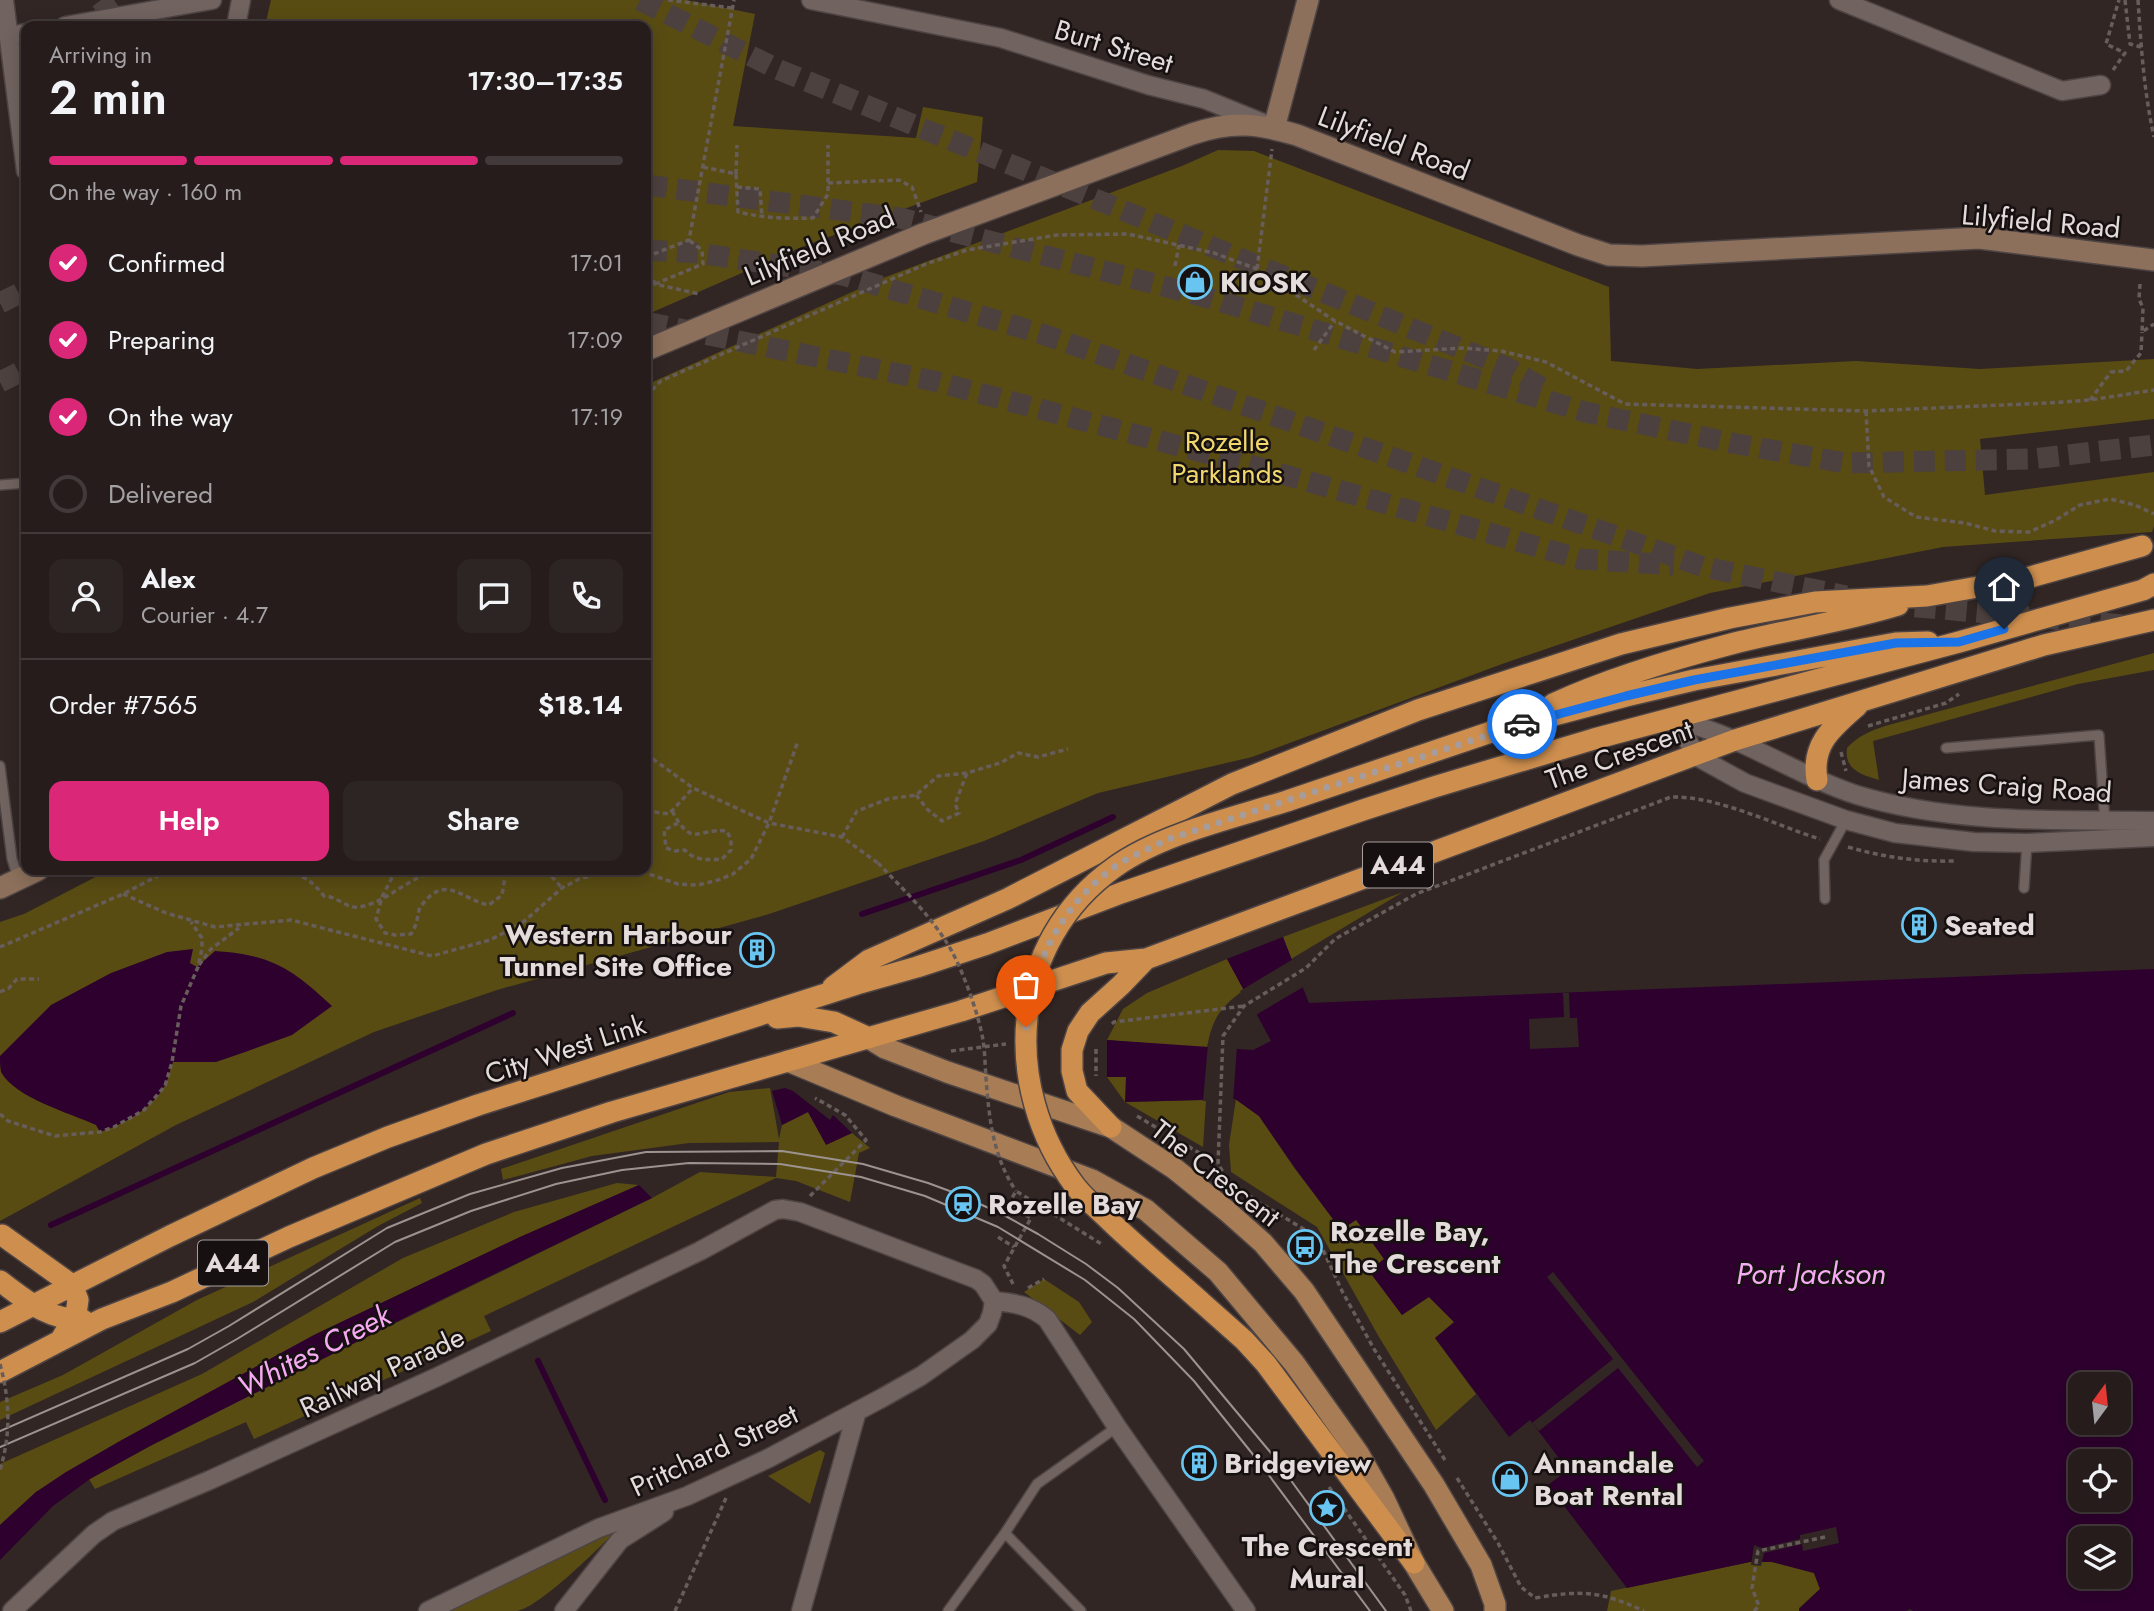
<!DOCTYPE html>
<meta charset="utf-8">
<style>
:root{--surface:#251c1b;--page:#2d2524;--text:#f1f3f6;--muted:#a3a1a3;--line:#423a3a;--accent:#db2777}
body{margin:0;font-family:Jost,sans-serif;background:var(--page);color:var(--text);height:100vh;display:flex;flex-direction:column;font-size:26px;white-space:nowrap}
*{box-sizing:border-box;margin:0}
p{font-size:23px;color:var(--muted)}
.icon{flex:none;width:38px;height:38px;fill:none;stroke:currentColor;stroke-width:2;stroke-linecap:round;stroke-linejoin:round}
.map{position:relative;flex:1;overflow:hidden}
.panel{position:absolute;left:21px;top:21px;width:630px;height:854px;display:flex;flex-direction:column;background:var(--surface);border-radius:14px;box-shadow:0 4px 18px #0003,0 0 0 2px var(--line)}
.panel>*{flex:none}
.needle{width:46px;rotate:15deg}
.controls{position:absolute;left:2068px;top:1372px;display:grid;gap:14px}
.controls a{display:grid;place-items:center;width:63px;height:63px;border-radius:14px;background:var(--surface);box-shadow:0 4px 18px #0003,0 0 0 2px var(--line);font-size:35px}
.pin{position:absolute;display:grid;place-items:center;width:60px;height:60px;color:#fff;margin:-72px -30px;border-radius:50% 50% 50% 0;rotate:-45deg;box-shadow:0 0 7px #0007}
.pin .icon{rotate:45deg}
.courier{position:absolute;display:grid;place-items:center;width:70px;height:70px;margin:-35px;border:5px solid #1a73e8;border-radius:50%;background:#fff;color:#222;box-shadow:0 2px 9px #0007}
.headline em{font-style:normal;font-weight:600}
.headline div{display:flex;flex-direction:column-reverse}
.headline{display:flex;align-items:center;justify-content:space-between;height:119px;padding:0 28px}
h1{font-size:46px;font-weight:600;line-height:52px}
.bar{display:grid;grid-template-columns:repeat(4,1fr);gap:10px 7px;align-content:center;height:84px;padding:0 28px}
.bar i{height:9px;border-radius:5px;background:var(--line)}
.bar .active{background:var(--accent)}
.bar p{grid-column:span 4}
.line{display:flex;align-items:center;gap:18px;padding:0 28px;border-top:2px solid var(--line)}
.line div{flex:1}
.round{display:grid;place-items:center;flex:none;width:74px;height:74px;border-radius:14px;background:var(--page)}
ol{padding:0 28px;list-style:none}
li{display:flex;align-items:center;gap:21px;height:77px}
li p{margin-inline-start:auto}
li .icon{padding:7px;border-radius:50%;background:var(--accent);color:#fff;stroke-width:4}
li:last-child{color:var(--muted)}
li i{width:38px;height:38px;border:4px solid var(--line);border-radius:50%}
.primary-button{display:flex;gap:14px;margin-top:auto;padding:14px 28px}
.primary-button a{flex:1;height:80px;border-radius:14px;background:var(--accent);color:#fff;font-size:28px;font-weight:600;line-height:80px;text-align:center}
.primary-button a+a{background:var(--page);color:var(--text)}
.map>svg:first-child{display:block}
.green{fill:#594c13}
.water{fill:#2e002e;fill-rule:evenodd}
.pier{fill:#312624}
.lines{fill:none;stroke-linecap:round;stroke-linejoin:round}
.stream{stroke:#2e002e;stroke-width:6}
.highway-tunnel{stroke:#4c413f;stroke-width:21;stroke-dasharray:21 10;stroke-linecap:butt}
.lane-casing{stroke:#4e4443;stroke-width:12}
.street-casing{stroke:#4e4443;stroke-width:21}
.secondary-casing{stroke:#4e4443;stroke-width:24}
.primary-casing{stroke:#4e4443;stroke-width:24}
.highway-casing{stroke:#4e4443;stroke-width:24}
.path{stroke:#675d5b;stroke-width:3.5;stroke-dasharray:5 3.5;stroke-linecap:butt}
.lane{stroke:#706360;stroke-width:9}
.street{stroke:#706360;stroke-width:18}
.secondary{stroke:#8c705b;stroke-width:21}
.primary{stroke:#a87d55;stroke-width:21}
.highway{stroke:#cd8e4e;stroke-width:21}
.tram{stroke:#9c9391;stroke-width:2}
.highway-bridge-casing{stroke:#4e4443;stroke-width:24;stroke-linecap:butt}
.path-bridge{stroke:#675d5b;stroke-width:3.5;stroke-dasharray:5 3.5;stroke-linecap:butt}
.highway-bridge{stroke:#cd8e4e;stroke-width:21}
.done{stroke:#a59c9b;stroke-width:7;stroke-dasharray:0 12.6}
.route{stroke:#1a73e8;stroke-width:9}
.labels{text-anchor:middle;stroke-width:5;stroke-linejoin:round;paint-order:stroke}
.shield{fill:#161110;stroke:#a69f9e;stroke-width:2}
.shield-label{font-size:26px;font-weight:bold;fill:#e4dcdb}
.street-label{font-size:28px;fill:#e4dcdb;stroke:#161110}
.poi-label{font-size:28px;font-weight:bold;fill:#e4dcdb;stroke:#161110;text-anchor:start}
.park-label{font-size:28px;fill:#f1d86d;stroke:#161110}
.water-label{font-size:30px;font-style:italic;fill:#f7aaf4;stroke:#161110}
</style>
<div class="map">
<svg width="2154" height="1611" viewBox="0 0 2154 1611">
<rect width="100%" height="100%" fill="#312624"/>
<path class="green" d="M271,0H686L755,14L733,126L916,138L923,107L983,117L977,182L799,248L646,315V26H265Z
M1218,150L1254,151L1609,287L1611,361L1697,369L1856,361L1980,369L2154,359V419L1980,439L1985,495L2154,472V526L2152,532L1943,547L1710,593L1502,664L1252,757L1098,793L984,841L769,914L497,990L374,1032L176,1125L0,1221V922L24,914L109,870H646V385L883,278L1182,166Z
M2154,653V670L2078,684L1873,741L1879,780C1862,775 1844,770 1847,748C1858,736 1870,731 1885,726Z
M1403,892L1291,959L1283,937Z
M1227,959L1244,990C1220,1007 1212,1019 1207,1048L1107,1040L1123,1009L1147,993Z
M1107,1077H1126V1102L1206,1100L1203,1147L1125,1102Z
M770,1088L779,1139L782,1125L808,1112L826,1144L852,1133L870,1148L859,1153L850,1202L796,1181L776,1178L484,1316L491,1331L254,1439L246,1422L95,1489L89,1479L152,1445L324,1358L652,1198L700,1172L776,1177L779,1142L689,1143L592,1156L503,1180L501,1169L729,1092Z
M1236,1099L1259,1116L1295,1169L1341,1229L1356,1219L1384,1259L1369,1271L1402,1315L1428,1296L1455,1323L1435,1338L1476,1394L1436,1430L1379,1337L1317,1227L1231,1172L1229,1145Z
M617,1183L639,1185L520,1237L314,1335L120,1441L36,1492L0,1525V1464L202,1374L403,1258L514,1212Z
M420,1198L422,1203L378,1226L253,1302L0,1420V1402L63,1375L197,1300Z
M1044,1279L1079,1302L1092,1322L1080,1335L1024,1292Z
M820,1450L825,1453L810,1504L768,1476Z
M619,1528C600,1547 540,1607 517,1611C499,1611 470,1611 451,1611L583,1544Z
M1750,1562H1772L1814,1573L1820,1589L1799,1608V1611H1607L1611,1591Z"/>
<path class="water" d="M1283,937L1309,1003L2154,969V1611H1913L1910,1609L1906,1611H1799V1609L1820,1589L1814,1573L1772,1562H1750L1627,1588L1548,1485L1568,1470L1530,1420L1509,1437L1435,1338L1454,1322L1429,1297L1402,1315L1369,1271L1384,1259L1356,1220L1341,1230L1295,1168L1259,1116L1235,1099L1125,1102L1126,1077H1107V1040L1253,1050L1271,1041L1227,959ZM2081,1384H2119V1423H2081ZM2081,1461H2119V1500H2081ZM2081,1538H2119V1577H2081Z
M193,949L190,963L197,967L215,951C272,955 291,968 332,1006L292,1035L248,1051L216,1062H173C170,1069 169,1077 166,1083C155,1107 123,1125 100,1132L96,1125C70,1113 15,1098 1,1072C0,1067 0,1061 0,1056L51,1005L111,973L167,952Z
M785,1088L793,1091L830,1120L833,1115L852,1133L826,1145L808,1112L782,1125L772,1091Z
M639,1185L652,1198L428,1306L152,1445L90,1479L53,1506L0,1560V1525L36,1492L66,1472L120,1441L314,1335L520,1237Z"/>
<path class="pier" d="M1295,958L1305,986L1254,1016L1240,991Z
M1563,993H1569L1570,1018H1577L1579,1047L1530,1049L1529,1019L1564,1017Z
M1208,1044L1237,1046L1233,1102L1203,1101Z
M1553,1272L1704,1461L1697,1467L1618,1368L1539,1431L1532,1423L1613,1359L1547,1277Z
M1836,1527L1839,1543L1803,1551L1802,1544L1764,1553L1761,1566L1751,1565L1754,1545L1762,1548L1800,1539V1535Z"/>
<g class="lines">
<path class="stream" d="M862,914L1021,860L1113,817
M51,1225L513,1013
M538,1361L605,1500"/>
<path class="highway-tunnel" d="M101,0L120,26
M640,0L777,69L1506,367L1550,392
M646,185L900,218L1209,298L1585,412L1732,443L1845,463L2032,459L2154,445
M646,250L699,253L843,275L1042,334L1704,567L1846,596
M0,303L26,290
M646,322L934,381L1243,463L1580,559L1674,565
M0,382L26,369
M1884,604L2124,625"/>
<g class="lane-casing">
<path id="lane" d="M0,485L26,483
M1946,748L2099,735L2105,823
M0,766L12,859L18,878
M2024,888L2027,843
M1825,899L1824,860L1846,820
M1005,1533L1081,1611
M948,1611L1005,1533L1037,1484L1117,1427"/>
</g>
<g class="street-casing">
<path id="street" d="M4,0L26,171
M811,0L1001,38L1148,85L1204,99L1263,123
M1839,0L2062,91L2101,85
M65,26L212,0
M236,26L241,0
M9,36L26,33
M1676,718L1696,756L1745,783L1846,820L1895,833L1974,842L2027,843L2154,837
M1676,718C1696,726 1717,732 1736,741C1777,759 1814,781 1857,795C1953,824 2055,820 2154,821
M994,1301C1014,1303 1030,1305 1047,1319L1117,1427L1246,1611
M12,1611L94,1534L113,1521L210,1480L437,1377L700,1251L775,1210L783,1209L800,1212L976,1279L983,1284L994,1301
M428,1611L599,1528L687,1496L769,1458L882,1398L921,1376L972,1340L988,1324L992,1313L994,1301
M564,1611L620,1540L664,1512
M801,1611L857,1411"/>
</g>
<g class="secondary-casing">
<path id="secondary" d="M1274,128L1308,0
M646,350L923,234L1192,134C1232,121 1257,123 1297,135L1578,245L1609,255L1642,256L1979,238L2154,260
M0,888L38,870"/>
</g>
<g class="primary-casing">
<path id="primary" d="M869,1038L885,1048L947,1072L1111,1127L1175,1169L1227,1211L1263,1243L1304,1291L1434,1485L1481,1565L1495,1604V1611
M788,1061L896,1106L1092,1180L1146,1210L1218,1272L1294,1363L1358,1453L1384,1499L1414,1563L1443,1611"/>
</g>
<g class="highway-casing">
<path id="highway" d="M1553,704C1610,678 1670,660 1731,644C1786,630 1843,622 1898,605
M1817,780C1811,744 1832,728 1857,706
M1287,801L1494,731L1626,696L1694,680L1896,643L1928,642
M833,987L869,960L1007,899L1232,784L1418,710L1621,644L1730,618L1815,602L1927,596L2023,579L2142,546
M777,1018L798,1016L834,1022L869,1038
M1111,1127L1077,1091L1072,1071V1050L1078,1031L1090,1013L1121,985L1146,959
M2,1235L72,1285L78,1300L76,1314L60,1341
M0,1281C27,1301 48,1320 83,1320
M1200,1301L1244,1340L1266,1364L1414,1563
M0,1322L170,1236L313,1168L388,1137L478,1105L857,984L917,967L987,944L1121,893L1363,810L1434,787L1594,739L1959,642L2143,590L2154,584
M0,1372L102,1319L172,1292L289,1237L486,1154L612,1112L961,1011L1106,963L1146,959L1735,740L2044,645L2154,620"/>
</g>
<path class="path" d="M668,0L732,8
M2125,0L2130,44L2141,47
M2138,0C2141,46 2144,92 2154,137
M2113,70L2125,53L2106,44L2119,0
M703,167L736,174L738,212C764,218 787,219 813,218L828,194V145
M736,174L737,145
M828,183L899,180L912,187L921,212
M737,187L760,189L762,217
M646,257L689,240L734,0
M646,265L655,284L699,294
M1175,266L1179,245
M1257,269L1272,149
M655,284L703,264L702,250L690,241
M2140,284L2139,299L2143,308L2142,332L2154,324
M1314,350L1335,321
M646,396L661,381L926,264L967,250L1057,235L1128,234L1214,253L1257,269L1335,321L1395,352L1463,348L1501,351L1546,362L1625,404L1866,411L2048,403L2090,400L2154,390
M2090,400L2111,372L2126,371L2141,353L2142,332
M1866,411L1869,466L1884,497L1916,517L1965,523L1995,531L2029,532L2054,521L2080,505L2110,499L2135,505L2154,514
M1868,726L1946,703L1959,694
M1841,752L1846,771
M646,754L693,788L769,823L842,837L878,863
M916,795L928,810L942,821L959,813L955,804L967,773
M646,811L669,814L693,788
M672,811C693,849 696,828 727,831L731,840V850L722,859C709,860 694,861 685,850L675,851L666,848L664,830L678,823
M842,837L857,811L888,799L916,795L938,776L967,773L1000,763L1018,753L1038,757L1068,749
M1848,847C1883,857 1918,862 1954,861
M287,870L290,873C305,876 314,883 324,896C337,896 347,909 359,907C390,902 411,873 444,870
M396,870L382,897L376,919L385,933L395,935L411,934C419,921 416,919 420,907C421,906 426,900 427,899C448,876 467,902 489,905L502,895L505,877L509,870
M546,870L562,888
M123,894L166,913L215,927L291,920L432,956L490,940L521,924L562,888L579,879L612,870L646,873L678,884L698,885L718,880L733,874L751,859L769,823L798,741
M0,947L123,894L169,870
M199,965L211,949L239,928
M0,992L9,988L17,979H39
M1112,1024L1114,1022L1244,1006
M1096,1049V1076
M951,1051L1006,1044
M0,1114L8,1121L55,1136L100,1132L114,1127L144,1110L165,1086L172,1062L181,1006L198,967L202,949V938L191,922
M1137,1116L1218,1164
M810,1196L866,1140L845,1115L815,1098
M998,1237L1014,1247
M1013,1284L1004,1266L1031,1218L1008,1205L1016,1191L1103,1245
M1028,1288L1044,1279
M1445,1460L1374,1349L1342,1291L1317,1237L1260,1203L1230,1183L1218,1164L1223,1036L1244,1006L1306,968L1335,939L1416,894L1671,797C1719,796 1774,825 1820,839
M1457,1478L1498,1543L1521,1587L1535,1598C1582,1590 1601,1591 1644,1611
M1329,1487L1405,1595L1411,1611
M675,1611L726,1498
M1754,1611L1759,1606L1752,1588L1758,1551L1825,1537"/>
<use href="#lane" class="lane"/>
<use href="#street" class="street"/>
<use href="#secondary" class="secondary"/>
<use href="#primary" class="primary"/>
<use href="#highway" class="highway"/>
<path class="tram" d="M0,1431L188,1349L229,1326L387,1228L470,1194L562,1168L646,1152L782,1151L863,1164L928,1183L955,1193L1000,1213L1038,1234L1086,1264L1118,1288L1184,1349L1271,1453L1386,1611
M0,1447L195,1363L237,1339L395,1242L471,1211L556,1184L622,1170L689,1163L780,1164L861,1177L925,1196L998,1227L1085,1280L1134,1319L1194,1381L1259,1462L1370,1611"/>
<g class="highway-bridge-casing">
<path id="highway-bridge" d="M1200,1301C1170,1274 1138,1248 1109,1220C1098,1209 1085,1199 1075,1186C1000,1086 1009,942 1115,867C1161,834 1233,818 1287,801"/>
</g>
<path class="path-bridge" d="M878,863C901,887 927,912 945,940C960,961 979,1015 983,1040C985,1052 985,1066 986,1078C989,1118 993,1157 1016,1191
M0,1364C10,1401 11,1434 0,1470"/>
<use href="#highway-bridge" class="highway-bridge"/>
</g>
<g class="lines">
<path class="done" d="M1026,1027C1031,964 1063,903 1116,866C1132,855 1151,848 1169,839L1522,724"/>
<path class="route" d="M1522,724L1626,696L1694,680L1896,643L1959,642L2004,629"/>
</g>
<defs>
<g id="shop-ring" transform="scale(1.75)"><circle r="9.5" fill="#161110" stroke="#68c4f0" stroke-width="1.5"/><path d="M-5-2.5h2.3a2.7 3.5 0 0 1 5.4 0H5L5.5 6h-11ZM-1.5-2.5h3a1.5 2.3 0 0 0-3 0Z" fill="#68c4f0"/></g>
<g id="building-ring" transform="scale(1.75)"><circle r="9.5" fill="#161110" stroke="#68c4f0" stroke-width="1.5"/><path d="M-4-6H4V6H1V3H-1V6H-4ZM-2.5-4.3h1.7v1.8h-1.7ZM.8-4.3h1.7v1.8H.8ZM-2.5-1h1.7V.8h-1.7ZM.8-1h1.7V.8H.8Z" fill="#68c4f0"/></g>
<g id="station-ring" transform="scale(1.75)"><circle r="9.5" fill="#161110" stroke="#68c4f0" stroke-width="1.5"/><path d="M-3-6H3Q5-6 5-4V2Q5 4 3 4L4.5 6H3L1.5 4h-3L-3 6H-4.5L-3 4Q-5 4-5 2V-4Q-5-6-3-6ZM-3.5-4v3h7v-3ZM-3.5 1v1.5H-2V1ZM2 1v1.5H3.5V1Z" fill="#68c4f0"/></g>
<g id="bus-ring" transform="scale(1.75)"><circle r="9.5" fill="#161110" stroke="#68c4f0" stroke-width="1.5"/><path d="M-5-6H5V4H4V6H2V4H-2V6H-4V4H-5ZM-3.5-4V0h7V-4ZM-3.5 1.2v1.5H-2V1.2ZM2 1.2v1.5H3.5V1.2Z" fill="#68c4f0"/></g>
<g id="sight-ring" transform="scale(1.75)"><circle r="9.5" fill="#161110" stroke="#68c4f0" stroke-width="1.5"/><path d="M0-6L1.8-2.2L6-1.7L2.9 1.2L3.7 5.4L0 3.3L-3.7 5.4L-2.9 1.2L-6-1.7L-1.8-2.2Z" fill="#68c4f0"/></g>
</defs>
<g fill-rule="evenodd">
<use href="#shop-ring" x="1195" y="282"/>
<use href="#building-ring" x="1919" y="925"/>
<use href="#building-ring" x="757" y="950"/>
<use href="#station-ring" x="963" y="1204"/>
<use href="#bus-ring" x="1305" y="1247"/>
<use href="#building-ring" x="1199" y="1463"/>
<use href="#shop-ring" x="1510" y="1479"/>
<use href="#sight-ring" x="1327" y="1508"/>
</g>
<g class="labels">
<g class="shield">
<rect x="1363" y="842.5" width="70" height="45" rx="5"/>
<rect x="198" y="1240.5" width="70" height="45" rx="5"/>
</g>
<g class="shield-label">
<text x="1398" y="874">A44</text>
<text x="233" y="1272">A44</text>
</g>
<g class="street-label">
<text transform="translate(1114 46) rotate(17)" y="10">Burt Street</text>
<text transform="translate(1394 143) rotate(21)" y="10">Lilyfield Road</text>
<text transform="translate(2041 221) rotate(5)" y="10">Lilyfield Road</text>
<text transform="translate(819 246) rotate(-23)" y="10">Lilyfield Road</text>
<text transform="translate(1619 754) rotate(-20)" y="10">The Crescent</text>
<text transform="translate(2007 785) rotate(4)" y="10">James Craig Road</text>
<text transform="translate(565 1049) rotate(-18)" y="10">City West Link</text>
<text transform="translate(1216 1173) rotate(38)" y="10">The Crescent</text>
<text transform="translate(382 1372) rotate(-25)" y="10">Railway Parade</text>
<text transform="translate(714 1450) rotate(-25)" y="10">Pritchard Street</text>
</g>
<g class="poi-label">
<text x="1220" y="292">KIOSK</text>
<text x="1944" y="935">Seated</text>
<text x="732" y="944" text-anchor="end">Western Harbour<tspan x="732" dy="32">Tunnel Site Office</tspan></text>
<text x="988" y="1214">Rozelle Bay</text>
<text x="1330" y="1241">Rozelle Bay,<tspan x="1330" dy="32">The Crescent</tspan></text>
<text x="1224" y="1473">Bridgeview</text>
<text x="1534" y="1473">Annandale<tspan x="1534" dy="32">Boat Rental</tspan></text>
<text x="1327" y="1556" text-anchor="middle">The Crescent<tspan x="1327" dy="32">Mural</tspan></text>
</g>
<g class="park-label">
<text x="1227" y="451">Rozelle<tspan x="1227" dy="32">Parklands</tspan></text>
</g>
<g class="water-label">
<text x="1811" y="1284">Port Jackson</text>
<text transform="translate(314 1351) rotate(-27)" y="10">Whites Creek</text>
</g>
</g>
</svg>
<div class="controls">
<a><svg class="needle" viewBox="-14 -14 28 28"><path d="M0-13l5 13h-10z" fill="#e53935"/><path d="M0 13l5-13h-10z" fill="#a3a1a3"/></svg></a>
<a><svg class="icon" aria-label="locate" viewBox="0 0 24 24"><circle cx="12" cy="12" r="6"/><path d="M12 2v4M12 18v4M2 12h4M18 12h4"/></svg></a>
<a><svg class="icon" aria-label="layers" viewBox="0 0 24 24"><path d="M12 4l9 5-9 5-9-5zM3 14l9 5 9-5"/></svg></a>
</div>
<div class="pin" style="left:1026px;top:1027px;background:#ea580c"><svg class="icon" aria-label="bag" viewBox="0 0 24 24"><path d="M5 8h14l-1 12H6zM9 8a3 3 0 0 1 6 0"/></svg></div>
<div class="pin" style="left:2004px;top:629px;background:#1f2937"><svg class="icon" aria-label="home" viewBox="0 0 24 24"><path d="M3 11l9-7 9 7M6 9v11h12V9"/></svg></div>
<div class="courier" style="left:1522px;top:724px"><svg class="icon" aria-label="car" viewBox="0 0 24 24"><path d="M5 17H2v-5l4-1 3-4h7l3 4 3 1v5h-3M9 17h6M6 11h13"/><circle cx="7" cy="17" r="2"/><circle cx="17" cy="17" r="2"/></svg></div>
<section class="panel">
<div class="headline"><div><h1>2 min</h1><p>Arriving in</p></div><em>17:30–17:35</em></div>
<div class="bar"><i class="active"></i><i class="active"></i><i class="active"></i><i></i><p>On the way · 160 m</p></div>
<ol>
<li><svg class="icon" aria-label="check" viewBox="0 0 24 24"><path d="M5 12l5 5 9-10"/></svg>Confirmed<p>17:01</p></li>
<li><svg class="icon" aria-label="check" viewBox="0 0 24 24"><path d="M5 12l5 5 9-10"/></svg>Preparing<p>17:09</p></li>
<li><svg class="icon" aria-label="check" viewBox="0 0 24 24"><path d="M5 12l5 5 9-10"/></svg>On the way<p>17:19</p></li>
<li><i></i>Delivered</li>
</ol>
<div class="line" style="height:126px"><a class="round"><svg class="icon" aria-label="person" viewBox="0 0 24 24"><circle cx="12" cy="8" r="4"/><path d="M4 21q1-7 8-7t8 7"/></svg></a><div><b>Alex</b><p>Courier · 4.7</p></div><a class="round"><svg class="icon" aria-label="chat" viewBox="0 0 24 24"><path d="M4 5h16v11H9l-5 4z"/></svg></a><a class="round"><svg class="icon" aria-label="phone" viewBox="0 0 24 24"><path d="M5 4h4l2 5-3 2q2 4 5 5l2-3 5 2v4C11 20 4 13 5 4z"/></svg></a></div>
<div class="line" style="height:91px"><div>Order #7565</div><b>$18.14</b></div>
<div class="primary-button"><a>Help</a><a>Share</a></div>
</section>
</div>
